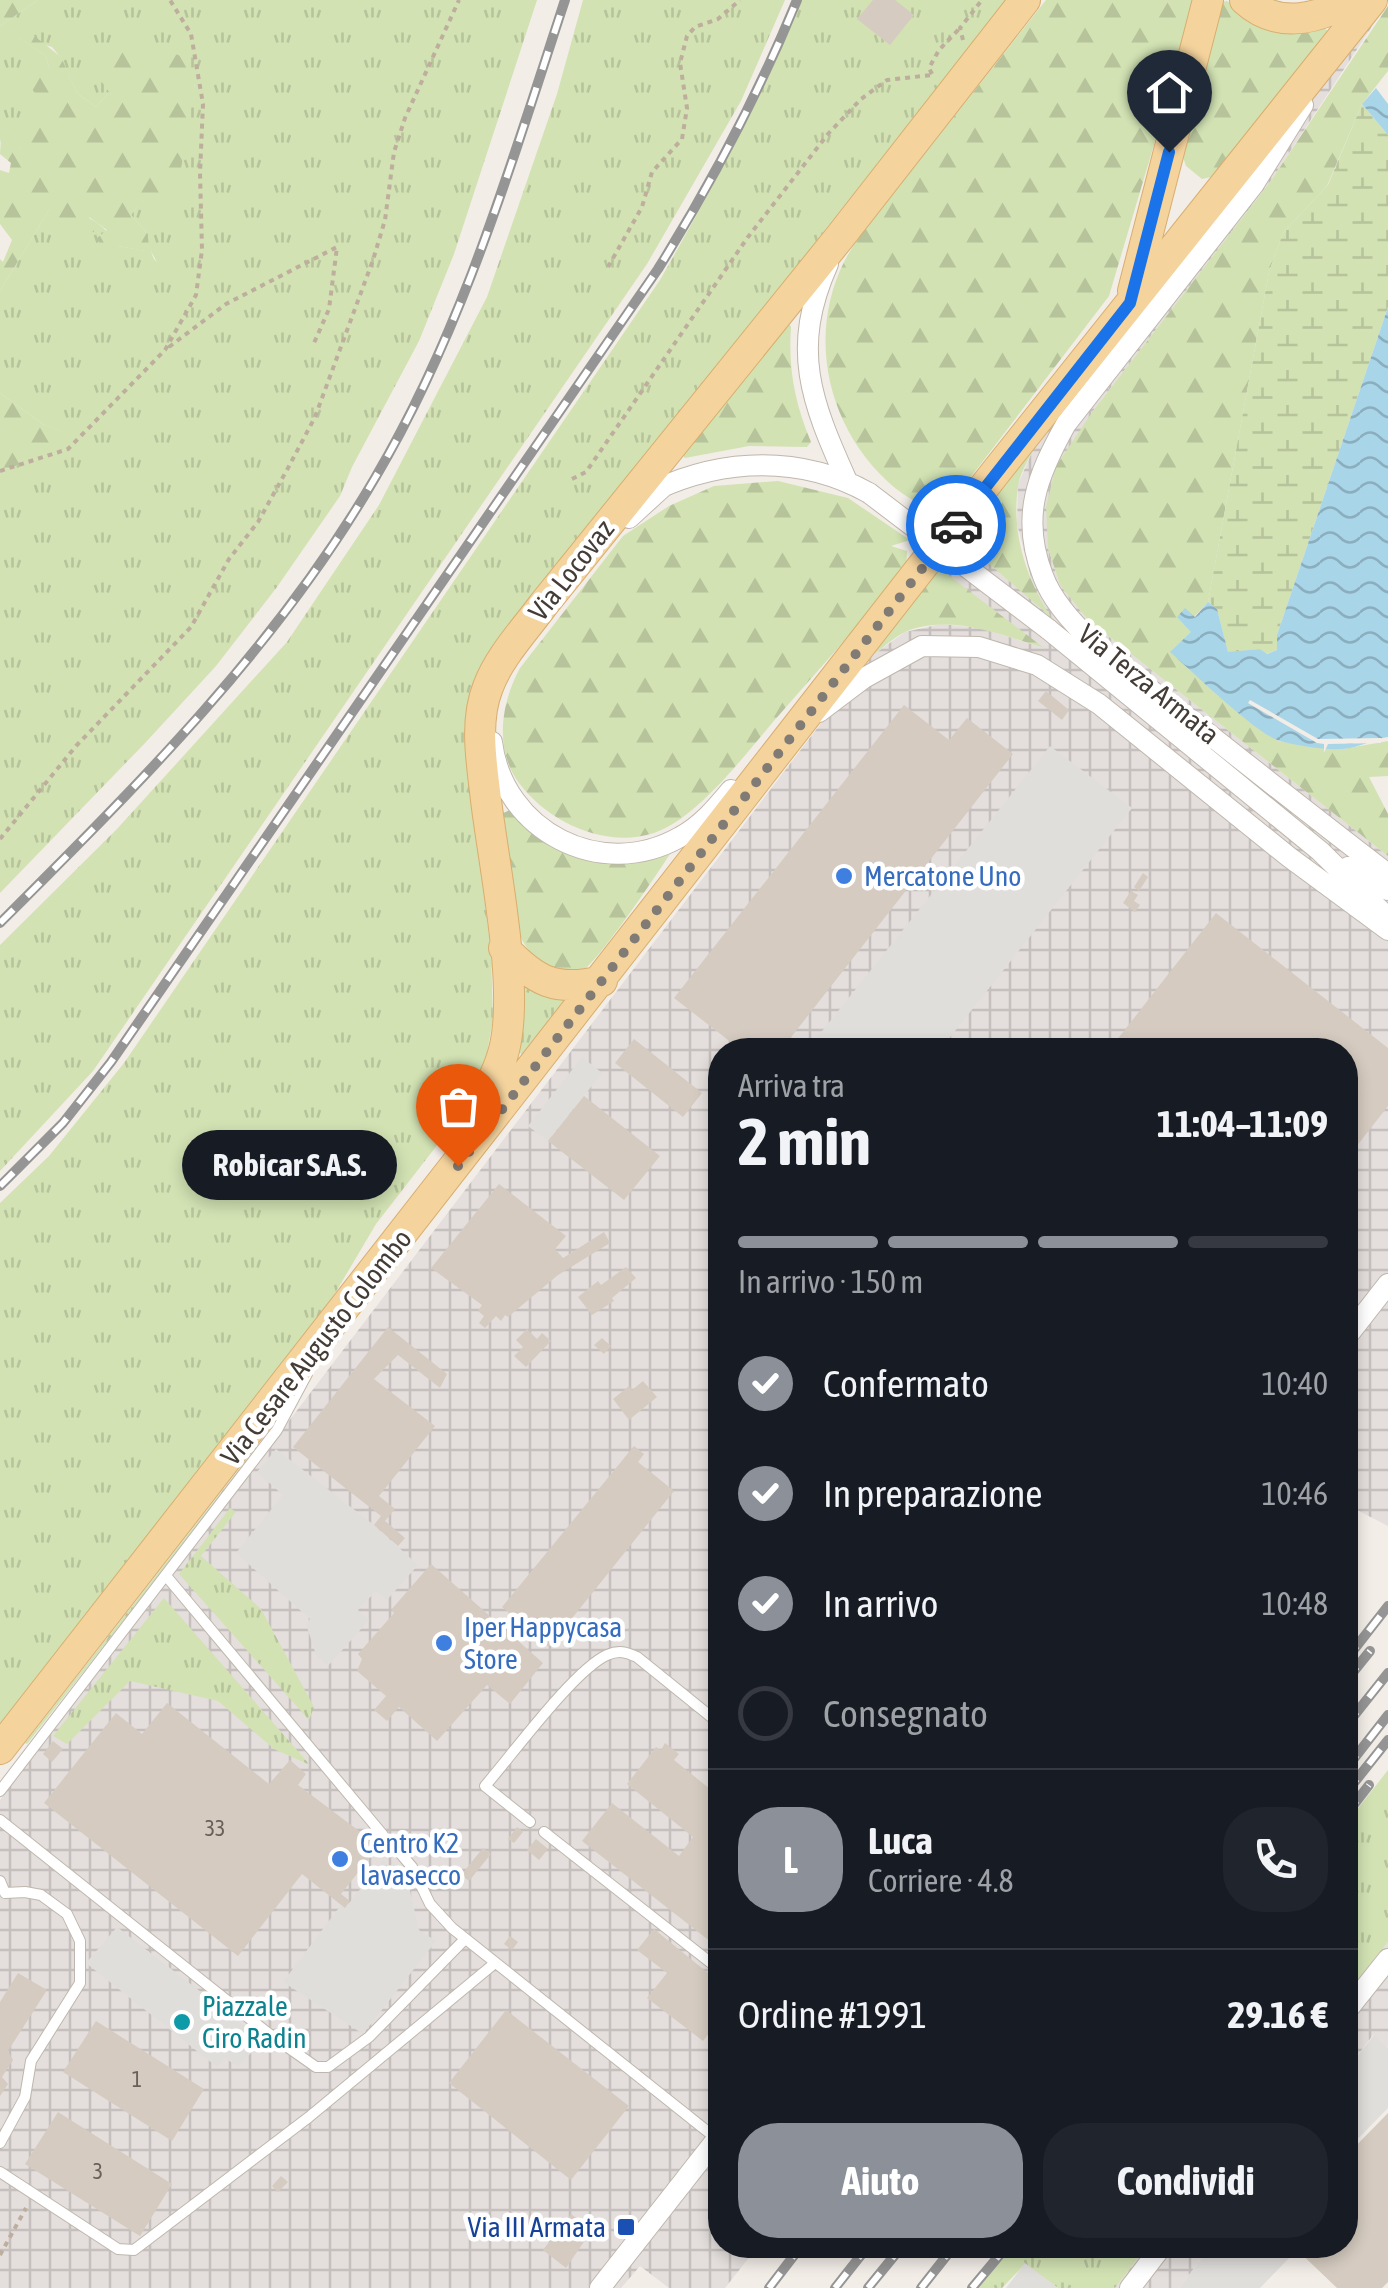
<!DOCTYPE html>
<html lang="it">
<meta charset="utf-8">
<style>
:root{--surface:#171b24;--page:#20242c;--text:#f1f3f6;--muted:#9ea1a6;--line:#363941;--accent:#8c9099}
body{margin:0;font-family:"Asap Condensed",sans-serif;background:var(--page);color:var(--text);height:100vh;display:flex;flex-direction:column;font-size:38px;white-space:nowrap}
*{box-sizing:border-box;margin:0}
p{font-size:32px;color:var(--muted)}
.icon{flex:none;width:55px;height:55px;fill:none;stroke:currentColor;stroke-width:2;stroke-linecap:round;stroke-linejoin:round}
.map{position:relative;flex:1;overflow:hidden}
.details{position:absolute;left:708px;top:1038px;width:650px;height:1220px;display:flex;flex-direction:column;background:var(--surface);border-radius:40px;box-shadow:0 5px 15px #0003}
.details>*{flex:none}
.pin{position:absolute;display:grid;place-items:center;width:85px;height:85px;color:#fff;margin:-102px -42px;border-radius:50% 50% 50% 0;rotate:-45deg;box-shadow:0 0 10px #0007}
.pin .icon{rotate:45deg}
.courier{position:absolute;display:grid;place-items:center;width:100px;height:100px;margin:-50px;border:8px solid #1a73e8;border-radius:50%;background:#fff;color:#222;box-shadow:0 2px 12px #0007}
.bubble{position:absolute;height:70px;border-radius:35px;background:var(--surface);box-shadow:0 5px 15px #0003;font-size:32px;font-weight:700;line-height:70px;text-align:center}
.head em{font-style:normal;font-weight:700}
.head div{display:flex;flex-direction:column-reverse}
.head{display:flex;align-items:center;justify-content:space-between;height:170px;padding:0 30px}
h1{font-size:65px;font-weight:700;line-height:75px}
.bar{display:grid;grid-template-columns:repeat(4,1fr);gap:15px 10px;align-content:center;height:120px;padding:0 30px}
.bar i{height:12px;border-radius:8px;background:var(--line)}
.bar .active{background:var(--accent)}
.bar p{grid-column:span 4}
.line{display:flex;align-items:center;gap:25px;padding:0 30px;border-top:2px solid var(--line)}
.line div{flex:1}
.round{display:grid;place-items:center;flex:none;width:105px;height:105px;border-radius:40px;background:var(--page)}
ol{padding:0 30px;list-style:none}
li{display:flex;align-items:center;gap:30px;height:110px}
li p{margin-inline-start:auto}
li .icon{padding:10px;border-radius:50%;background:var(--accent);color:#fff;stroke-width:4}
li:last-child{color:var(--muted)}
li i{width:55px;height:55px;border:5px solid var(--line);border-radius:50%}
.cta{display:flex;gap:20px;margin-top:auto;padding:20px 30px}
.cta a{flex:1;height:115px;border-radius:40px;background:var(--accent);color:#fff;font-size:40px;font-weight:700;line-height:115px;text-align:center}
.cta a+a{background:var(--page);color:var(--text)}
.map>svg:first-child{display:block}
.industrial{fill:url(#industrial-grid)}
.grass{fill:url(#grass-tufts)}
.forest{fill:url(#forest-firs)}
.wetland{fill:url(#wetland-marsh)}
.green{fill:#d2e2b3}
.parking{fill:#e0dedb}
.water{fill:url(#water-waves)}
.pier{fill:#f2ede7}
.building{fill:#d5cbc0}
.lines{fill:none;stroke-linecap:round;stroke-linejoin:round}
.lane-casing{stroke:#bfb7ad;stroke-width:12}
.street-casing{stroke:#bfb7ad;stroke-width:22}
.primary-casing{stroke:#d8ae6f;stroke-width:32}
.path{stroke:#bdae9d;stroke-width:4;stroke-dasharray:5 5;stroke-linecap:butt}
.lane{stroke:#fff;stroke-width:10}
.street{stroke:#fff;stroke-width:20}
.primary{stroke:#f4d39d;stroke-width:30}
.rail-casing{stroke:#959595;stroke-width:10}
.rail{stroke:#fff;stroke-width:6;stroke-dasharray:19;stroke-linecap:butt}
.street-bridge-casing{stroke:#bfb7ad;stroke-width:22;stroke-linecap:butt}
.street-bridge{stroke:#fff;stroke-width:20}
.done{stroke:#817b75;stroke-width:10;stroke-dasharray:0 18}
.route{stroke:#1a73e8;stroke-width:12}
.shop-dot{fill:#3f7fe0;stroke:#fff;stroke-width:4}
.culture-dot{fill:#0f9aa8;stroke:#fff;stroke-width:4}
.transit-dot{fill:#1a4fb4;stroke:#fff;stroke-width:4}
.labels{text-anchor:middle;stroke-width:9;stroke-linejoin:round;paint-order:stroke}
.number-label{font-size:22px;fill:#686059}
.street-label{font-size:28px;fill:#443d37;stroke:#fff}
.shop-label{font-size:28px;fill:#366cbe;stroke:#fff;text-anchor:start}
.culture-label{font-size:28px;fill:#0d838f;stroke:#fff;text-anchor:start}
.transit-label{font-size:28px;fill:#164399;stroke:#fff;text-anchor:end}
</style>
<div class="map">
<svg width="1388" height="2288" viewBox="0 0 1388 2288">
<defs>
<pattern id="industrial-grid" width="8" height="8" patternUnits="userSpaceOnUse" patternTransform="scale(2.5)"><rect width="8" height="8" fill="#e4dfdc"/><path d="M0 4h8M4 0v8" fill="none" stroke="#c5c0bd"/></pattern>
<pattern id="grass-tufts" width="24" height="20" patternUnits="userSpaceOnUse" patternTransform="scale(2.5)"><rect width="24" height="20" fill="#d2e2b3"/><path d="M3 7l-1-3M5 7V3M7 7l1-3M15 17l-1-3M17 17v-4M19 17l1-3" fill="none" stroke="#b6c39b"/></pattern>
<pattern id="forest-firs" width="22" height="20" patternUnits="userSpaceOnUse" patternTransform="scale(2.5)"><rect width="22" height="20" fill="#d2e2b3"/><path d="M5 1l3.5 6h-7zM16 11l3.5 6h-7z" fill="#b6c39b"/></pattern>
<pattern id="wetland-marsh" width="20" height="14" patternUnits="userSpaceOnUse" patternTransform="scale(2.5)"><rect width="20" height="14" fill="#d2e2b3"/><path d="M1 5h8M5 5V1M11 12h8M15 12V8" fill="none" stroke="#b6c39b"/></pattern>
<pattern id="water-waves" width="16" height="10" patternUnits="userSpaceOnUse" patternTransform="scale(2.5)"><rect width="16" height="10" fill="#a9d5e9"/><path d="M0 5q4-4 8 0t8 0" fill="none" stroke="#8baebe"/></pattern>
</defs>
<rect width="100%" height="100%" fill="#f2ede7"/>
<path class="industrial" d="M1388,2L1270,182L1093,411L1048,548L1060,585L1088,620L1388,856V1526L1345,1504V1050H720V2245H759L725,2288H669L640,2266L621,2288H0V1800L873,655L905,632L941,624L980,628L1041,647L938,567L960,539L1049,614L1035,593L1017,524L1018,484L1033,450Z
M1388,1942V2048L1373,2035L1345,2072V1996Z
M1148,2245H1212L1179,2288H1115Z"/>
<path class="grass" d="M38,0H537L454,254L419,341L352,467L340,496L277,587L216,666L146,742L0,893V471L67,449L78,437L44,425L0,393V291L49,210C83,214 97,215 118,246L146,251L157,262L147,244L148,234L131,215L184,144L195,83L109,92L96,107L77,93L61,58L52,47L17,37L45,55L49,67L37,96V122L27,125V151L1,139L0,143V26Z
M583,0H785L741,101L647,264L93,1071L0,1171V945L117,829L287,642L379,505L487,297L557,94Z
M802,0H1006L520,618L467,752L491,953L493,1019L482,1081L455,1122L376,1224L321,1317L51,1662L0,1704V1203L49,1156L124,1063L660,280C712,189 762,97 802,0Z
M528,983L567,997L568,1003L523,1056L517,1050L519,994Z
M258,1445L260,1446L27,1744L25,1743Z
M230,1508L236,1512L201,1556L261,1609L314,1707L309,1720L179,1574Z
M164,1598L310,1765L274,1749L218,1701L130,1681L67,1744L53,1736Z
M1388,1770V1942L1345,1996V1825Z
M1016,2245H1148L1115,2288H1058L1025,2264L1002,2288H976Z"/>
<path class="forest" d="M0,0H38L0,26Z
M1046,0H1197L1109,296L941,516C925,506 910,500 895,488C829,433 805,338 845,260C865,223 897,189 923,156C964,104 1005,52 1046,0Z
M1227,1L1235,6L1321,25L1330,33L1211,177L1202,179L1186,166L1182,154L1222,2Z
M1388,6V71L1362,104L1327,186L1283,233L1269,272L1208,602L1194,617H1178L1192,632L1223,700L1278,741L1343,749L1388,741V776L1369,777L1388,814V856L1088,620L1060,585L1048,548L1046,507L1056,466L1093,411L1270,182Z
M33,35L61,57L77,93L96,107L109,92L91,66C121,42 154,44 188,59L195,83L190,116L178,186L167,201L145,197L131,215L148,234C147,249 157,260 157,275L139,269L145,251L118,246L104,252L97,238L107,230L89,217L94,232L80,233L49,210L0,291V259L3,262L12,240L0,224V170L9,173L11,163L0,154L1,138L23,149L12,138L14,127L36,121L16,109L37,96L21,74L49,67L45,55L15,36Z
M788,321L791,327C788,369 795,404 811,442L807,447L749,446L685,458L680,453Z
M0,393L44,425L80,437L68,449L0,471Z
M1033,450C1028,461 1019,475 1018,487C1011,533 1027,581 1052,618L960,539Z
M778,481L848,498L910,540L891,546L907,551L906,571C864,618 822,666 780,714C748,750 700,817 654,833C605,849 548,822 519,783C494,749 501,703 520,668L623,536L669,506L714,486Z
M938,567L1044,648C1001,635 950,613 905,632C894,637 883,648 873,655Z
M510,810C573,858 589,873 670,854C657,874 594,969 577,975C567,979 558,973 549,968C502,942 505,864 499,815Z"/>
<path class="wetland" d="M1362,104L1388,135V307L1277,635V650L1266,654L1260,649L1228,653L1217,609L1208,602L1269,272L1283,233L1328,185Z"/>
<path class="green" d="M39,1655L51,1662L0,1724V1704Z"/>
<path class="parking" d="M1050,746L1132,808L940,1050H807Z
M582,1057L602,1073L548,1141L528,1126Z
M276,1449L374,1525L418,1565L387,1600L376,1591L358,1610L369,1620L328,1666L316,1655L306,1624L310,1619L236,1553L283,1495L257,1472Z
M383,1860L408,1882L419,1930L436,1941L363,2034L283,1982L341,1905L346,1907Z
M117,1927L263,2040L238,2067L225,2058L217,2067L86,1963Z
M1374,2035L1388,2048V2108L1345,2152V2072Z
M1212,2245H1285L1293,2254L1260,2288H1179Z
M1025,2263L1058,2288H1006Z"/>
<path class="water" d="M1376,88L1388,104V135L1362,104Z
M1388,307V737C1373,739 1359,748 1343,749C1322,750 1300,746 1280,741C1257,735 1192,671 1170,652L1191,632L1177,617L1185,608L1195,617L1208,602L1217,609L1228,652L1260,649L1267,654L1277,650V635Z"/>
<path class="pier" d="M1250,700L1318,739L1381,738V743L1328,744L1324,753V744L1317,743L1248,703Z"/>
<path class="building" d="M873,0H895L914,15L890,45L857,19Z
M1046,691L1069,710L1062,720L1038,701Z
M904,705L949,740L967,718L1013,754L781,1050H741L674,998Z
M1143,873L1148,877L1139,891L1134,887Z
M1131,891L1138,895L1134,901L1140,905L1135,912L1123,903Z
M1216,913L1388,1048V1106L1345,1161V1050H1109Z
M634,1039L702,1093L683,1117L615,1063Z
M584,1096L660,1156L624,1200L548,1141Z
M717,1163L720,1166L718,1178L710,1168Z
M499,1184L566,1236L555,1249L563,1258L604,1232L610,1243L558,1275L508,1317L505,1315L501,1321L496,1316L485,1328L479,1323L484,1316L478,1311L482,1305L431,1268Z
M626,1267L636,1278L612,1298L614,1301L592,1315L578,1297L598,1281L601,1285Z
M388,1327L447,1374L440,1388L398,1355L374,1379L435,1426L379,1496L395,1509L385,1521L405,1538L398,1546L374,1525L381,1516L293,1447Z
M527,1329L537,1339L542,1333L551,1341L526,1367L514,1356L523,1347L516,1340Z
M602,1338L611,1346L604,1354L594,1345Z
M643,1381L657,1397L629,1420L613,1399L629,1386L632,1390Z
M634,1446L644,1454L638,1462L674,1491L549,1647L502,1607Z
M431,1564L543,1663L510,1704L487,1685L437,1741L399,1707L387,1721L374,1710L386,1696L357,1671L362,1659L358,1654L394,1613L391,1610Z
M167,1703L269,1784L290,1760L306,1774L298,1785L379,1846L341,1894L350,1901L345,1908L302,1874L238,1956L44,1803L116,1713L142,1734Z
M53,1741L63,1749L52,1762L43,1754Z
M665,1743L679,1754L674,1760L720,1797V1949L582,1841L612,1803L679,1856L693,1837L627,1784L656,1747L661,1750Z
M517,1827L523,1832L514,1843L508,1839Z
M536,1839L548,1849L539,1860L527,1850Z
M483,1848L491,1854L469,1881L461,1875Z
M654,1929L719,1982L710,1994L720,2002V2019L703,2041L647,1998L667,1973L637,1950Z
M510,1936L518,1942L512,1950L504,1944Z
M18,1973L47,1990L8,2051L13,2060L2,2077L8,2084L0,2096V2002Z
M506,2010L629,2106L571,2180L449,2083Z
M96,2021L204,2089L172,2141L63,2072Z
M58,2112L172,2184L140,2236L25,2164Z
M1388,2113V2282L1382,2288H1337L1292,2245H1345V2157Z
M281,2176L288,2182L278,2192L272,2186Z
M571,2214L592,2230L566,2268L543,2250Z"/>
<g class="lines">
<g class="lane-casing">
<path id="lane" d="M167,1577L383,1835
M0,1791L277,1430L307,1374
M0,1820L269,2034L316,2067H328L369,2037L465,1939
M530,1822L485,1786C512,1755 574,1670 607,1655C619,1650 626,1652 637,1657L720,1724
M544,1832L720,1970
M389,1840L412,1867L430,1904L452,1928L717,2139
M0,1881L5,1893L25,1892L41,1895L67,1914L80,1941V1983L31,2061L25,2097L0,2143
M0,2172L118,2249L134,2250L309,2117L495,1963"/>
</g>
<g class="street-casing">
<path id="street" d="M1303,105L1254,184L1066,424C1037,476 1020,517 1043,576C1064,633 1153,690 1201,728C1263,777 1325,826 1388,874
M828,264C790,349 811,401 847,481
M655,490C724,458 801,455 869,493
M629,518L664,486
M1048,629L1320,851L1382,912
M819,712L864,678L922,646L979,647L1037,665L1099,704L1289,857L1388,930
M492,742C503,831 601,882 680,837C701,826 716,808 731,790
M1348,867L1388,890
M1345,1339L1388,1284
M1345,2013L1388,1959
M600,2288L720,2135
M1130,2288L1163,2245"/>
</g>
<g class="primary-casing">
<path id="primary" d="M1245,0C1278,30 1317,19 1352,0
M1133,291L1208,0
M504,948C536,982 556,992 602,981
M459,1137C476,1109 496,1082 504,1050C520,988 494,867 486,800C482,764 474,722 488,687C499,657 524,631 543,605L839,238L1025,0
M0,1749L995,473L1372,0"/>
</g>
<path class="path" d="M963,40L960,28L982,0
M932,74L929,68L939,50L960,28
M608,267L642,207L652,172L682,139L687,108L680,63L687,36L695,27L718,19L740,0
M169,347L226,304L337,247L329,309L314,343
M0,471L68,449L165,350L196,295L202,250L200,173L203,104L191,34L170,0
M572,479L586,472L748,237L828,134L861,99L887,80L932,75
M0,839L76,746L191,627L229,559L258,522L288,468L315,417L373,260L385,220L394,152L405,118L459,0
M0,2255L26,2208"/>
<use href="#lane" class="lane"/>
<use href="#street" class="street"/>
<use href="#primary" class="primary"/>
<g class="rail-casing">
<path id="rail" d="M0,923C138,785 276,648 375,478C463,329 511,164 565,0
M0,1186L63,1123L111,1062L658,269C711,184 759,93 797,0
M1345,1661L1388,1606
M1345,1682L1370,1651
M1345,1727L1388,1673
M1345,1770L1388,1715
M1345,1794L1388,1740
M1345,1816L1369,1785
M769,2288L802,2245
M835,2288L869,2245
M868,2288L903,2245
M921,2288L955,2245
M972,2288L1008,2245"/>
</g>
<use href="#rail" class="rail"/>
<g class="street-bridge-casing">
<path id="street-bridge" d="M869,493L1048,629"/>
</g>
<use href="#street-bridge" class="street-bridge"/>
</g>
<g class="lines">
<path class="done" d="M458,1166L956,525"/>
<path class="route" d="M956,525L1130,303L1169,152"/>
</g>
<g class="shop-dot">
<circle cx="844" cy="876" r="10"/>
<circle cx="444" cy="1643" r="10"/>
<circle cx="340" cy="1859" r="10"/>
</g>
<circle class="culture-dot" cx="182" cy="2022" r="10"/>
<rect class="transit-dot" x="616" y="2217" width="20" height="20" rx="5"/>
<g class="labels">
<g class="number-label">
<text x="215" y="1836">33</text>
<text x="137" y="2087">1</text>
<text x="98" y="2179">3</text>
</g>
<g class="street-label">
<text transform="translate(571 570) rotate(-52)" y="10">Via Locovaz</text>
<text transform="translate(1149 684) rotate(39)" y="10">Via Terza Armata</text>
<text transform="translate(316 1347) rotate(-52)" y="10">Via Cesare Augusto Colombo</text>
</g>
<g class="shop-label">
<text x="864" y="886">Mercatone Uno</text>
<text x="464" y="1637">Iper Happycasa<tspan x="464" dy="32">Store</tspan></text>
<text x="360" y="1853">Centro K2<tspan x="360" dy="32">lavasecco</tspan></text>
</g>
<g class="culture-label">
<text x="202" y="2016">Piazzale<tspan x="202" dy="32">Ciro Radin</tspan></text>
</g>
<g class="transit-label">
<text x="606" y="2237">Via III Armata</text>
</g>
</g>
</svg>
<div class="pin" style="left:458px;top:1166px;background:#ea580c"><svg class="icon" aria-label="bag" viewBox="0 0 24 24"><path d="M5 8h14l-1 12H6zM9 8a3 3 0 0 1 6 0"/></svg></div>
<div class="pin" style="left:1169px;top:152px;background:#1f2937"><svg class="icon" aria-label="home" viewBox="0 0 24 24"><path d="M3 11l9-7 9 7M6 9v11h12V9"/></svg></div>
<div class="courier" style="left:956px;top:525px"><svg class="icon" aria-label="car" viewBox="0 0 24 24"><path d="M5 17H2v-5l4-1 3-4h7l3 4 3 1v5h-3M9 17h6M6 11h13"/><circle cx="7" cy="17" r="2"/><circle cx="17" cy="17" r="2"/></svg></div>
<div class="bubble" style="left:182px;top:1130px;width:215px">Robicar S.A.S.</div>
<section class="details">
<div class="head"><div><h1>2 min</h1><p>Arriva tra</p></div><em>11:04–11:09</em></div>
<div class="bar"><i class="active"></i><i class="active"></i><i class="active"></i><i></i><p>In arrivo · 150 m</p></div>
<ol>
<li><svg class="icon" aria-label="check" viewBox="0 0 24 24"><path d="M5 12l5 5 9-10"/></svg>Confermato<p>10:40</p></li>
<li><svg class="icon" aria-label="check" viewBox="0 0 24 24"><path d="M5 12l5 5 9-10"/></svg>In preparazione<p>10:46</p></li>
<li><svg class="icon" aria-label="check" viewBox="0 0 24 24"><path d="M5 12l5 5 9-10"/></svg>In arrivo<p>10:48</p></li>
<li><i></i>Consegnato</li>
</ol>
<div class="line" style="height:180px"><b class="round" style="background:var(--accent);color:#fff">L</b><div><b>Luca</b><p>Corriere · 4.8</p></div><a class="round"><svg class="icon" aria-label="phone" viewBox="0 0 24 24"><path d="M5 4h4l2 5-3 2q2 4 5 5l2-3 5 2v4C11 20 4 13 5 4z"/></svg></a></div>
<div class="line" style="height:130px"><div>Ordine #1991</div><b>29.16 €</b></div>
<div class="cta"><a>Aiuto</a><a>Condividi</a></div>
</section>
</div>
